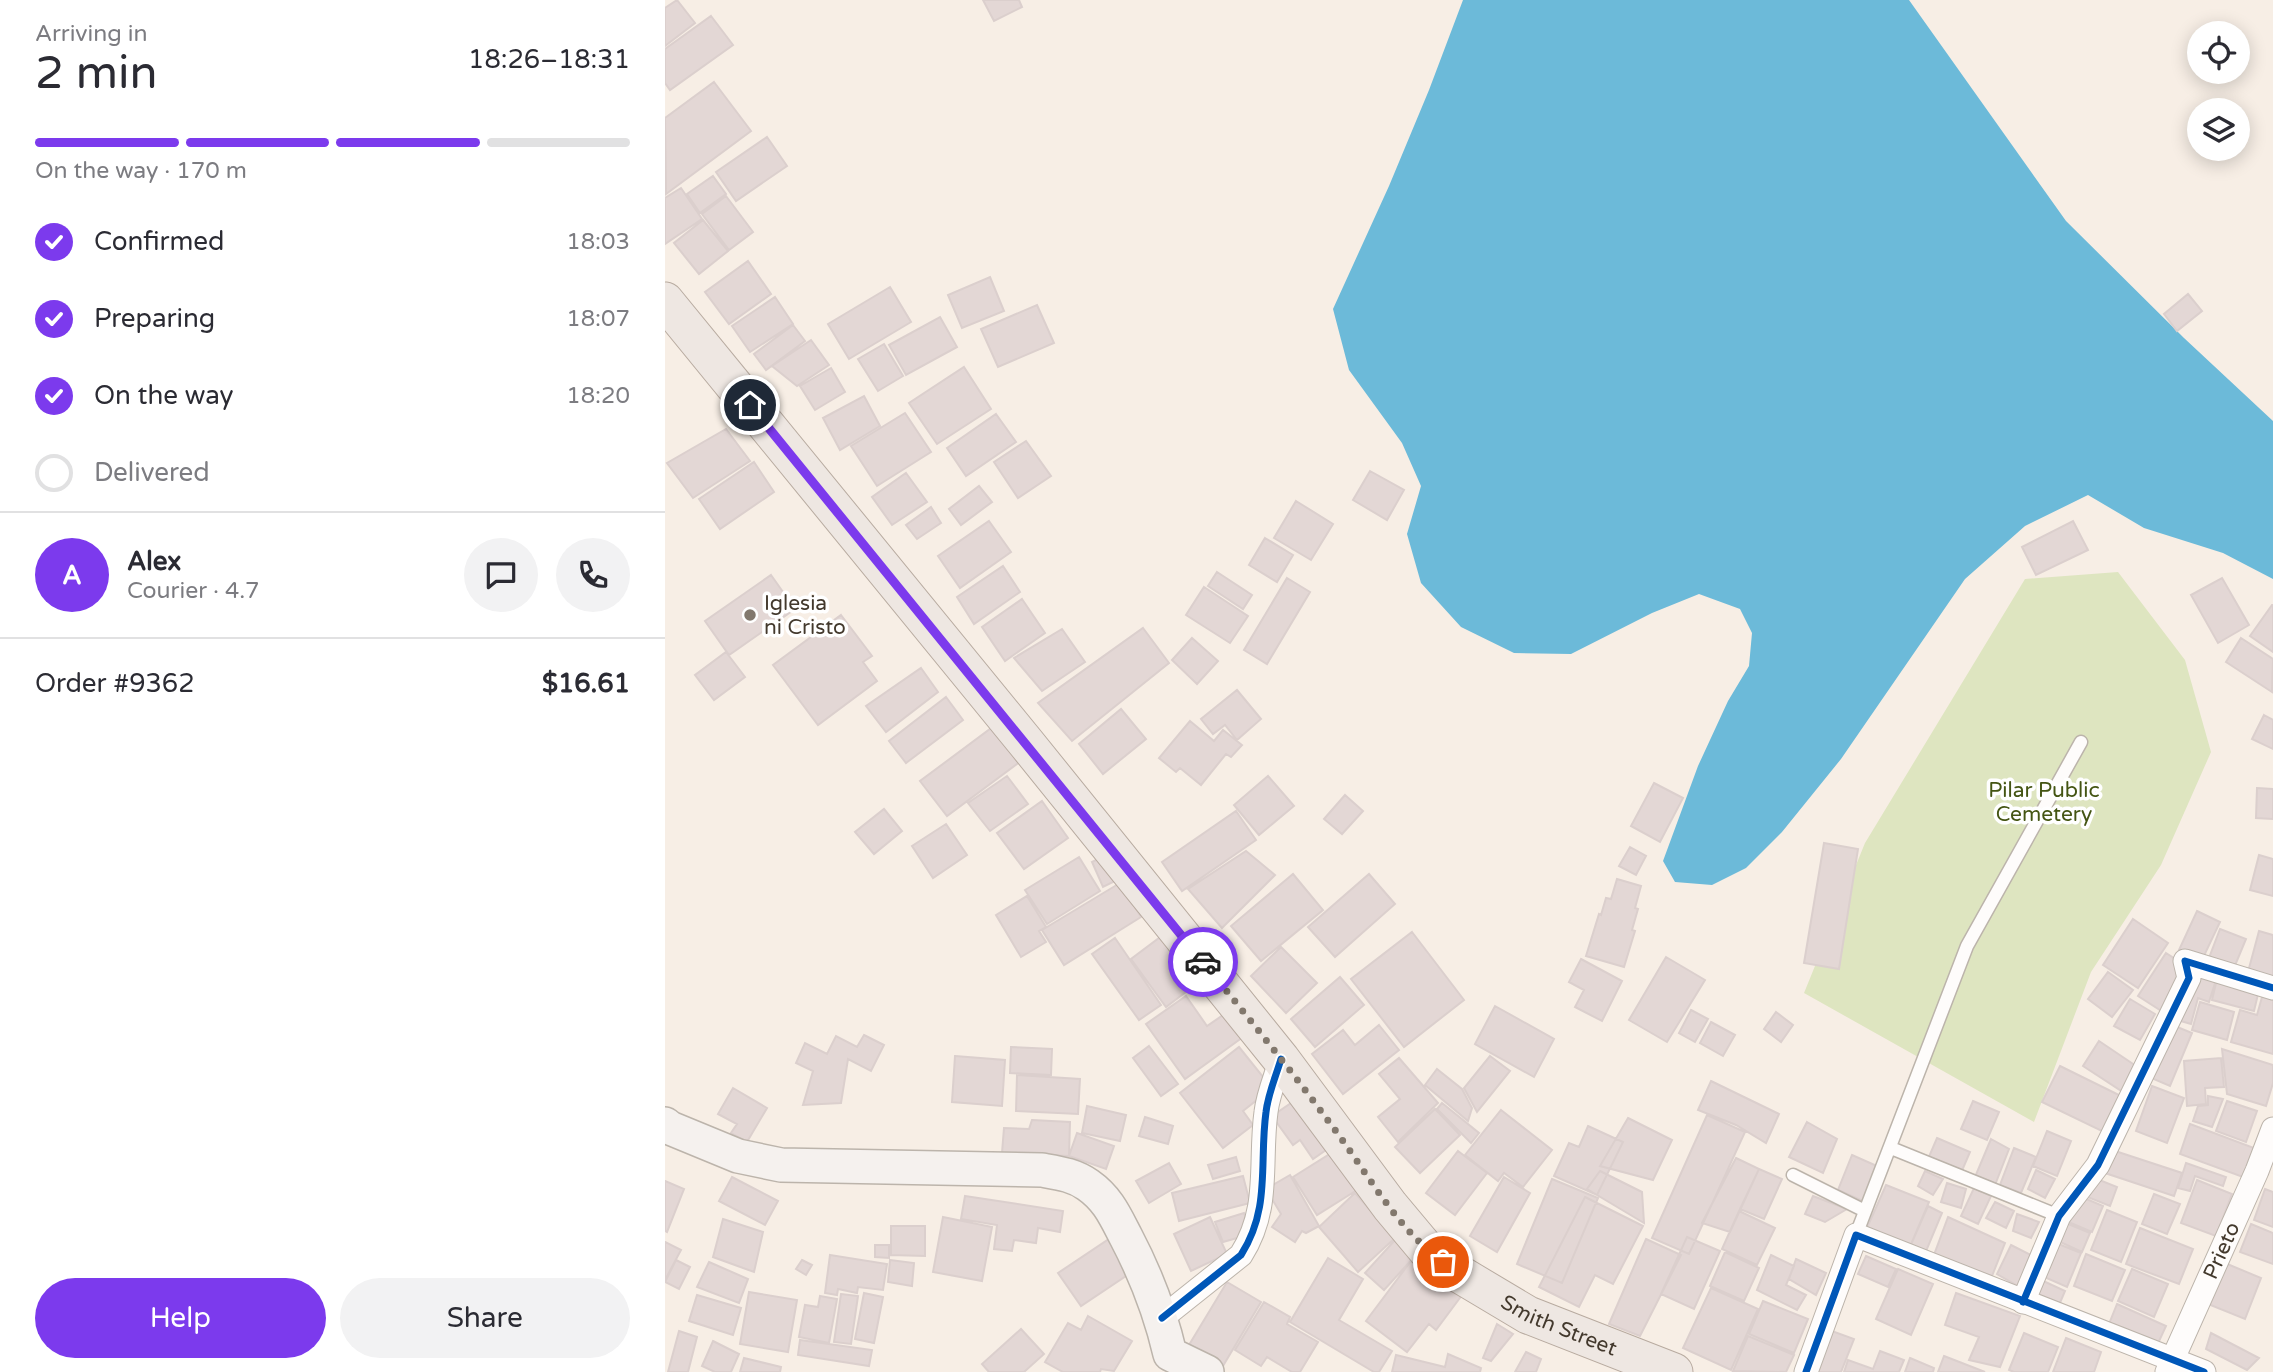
<!DOCTYPE html>
<meta charset="utf-8">
<style>
:root{--surface:#fff;--page:#f2f2f3;--text:#2b2b33;--muted:#7c7c81;--line:#e1e1e2;--accent:#7c3aed}
body{margin:0;font-family:"Varela Round",sans-serif;background:var(--page);color:var(--text);height:100vh;display:flex;flex-direction:column;font-size:26px;white-space:nowrap}
*{box-sizing:border-box;margin:0}
p{font-size:23px;color:var(--muted)}
.icon{flex:none;width:38px;height:38px;fill:none;stroke:currentColor;stroke-width:2;stroke-linecap:round;stroke-linejoin:round}
.map{position:relative;flex:1;overflow:hidden}
.drawer{display:flex;flex-direction:column;background:var(--surface);width:665px}
.drawer>*{flex:none}
.tools{position:absolute;left:1522px;top:21px;display:grid;gap:14px}
.tools a{display:grid;place-items:center;width:63px;height:63px;border-radius:50%;background:var(--surface);box-shadow:0 4px 18px #0003;font-size:35px}
.pin{position:absolute;display:grid;place-items:center;width:60px;height:60px;color:#fff;margin:-30px;border:4px solid #fff;border-radius:50%;box-shadow:0 2px 7px #0007}
.courier{position:absolute;display:grid;place-items:center;width:70px;height:70px;margin:-35px;border:5px solid #7c3aed;border-radius:50%;background:#fff;color:#222;box-shadow:0 2px 9px #0007}
.overview em{font-style:normal;font-weight:600}
.overview div{display:flex;flex-direction:column-reverse}
.overview{display:flex;align-items:center;justify-content:space-between;height:119px;padding:0 35px}
h1{font-size:46px;font-weight:600;line-height:52px}
.bar{display:grid;grid-template-columns:repeat(4,1fr);gap:10px 7px;align-content:center;height:84px;padding:0 35px}
.bar i{height:9px;border-radius:5px;background:var(--line)}
.bar .selected{background:var(--accent)}
.bar p{grid-column:span 4}
.line{display:flex;align-items:center;gap:18px;padding:0 35px;border-top:2px solid var(--line)}
.line div{flex:1}
.round{display:grid;place-items:center;flex:none;width:74px;height:74px;border-radius:37px;background:var(--page)}
ol{padding:0 35px;list-style:none}
li{display:flex;align-items:center;gap:21px;height:77px}
li p{margin-inline-start:auto}
li .icon{padding:7px;border-radius:50%;background:var(--accent);color:#fff;stroke-width:4}
li:last-child{color:var(--muted)}
li i{width:38px;height:38px;border:4px solid var(--line);border-radius:50%}
.action{display:flex;gap:14px;margin-top:auto;padding:14px 35px}
.action a{flex:1;height:80px;border-radius:42px;background:var(--accent);color:#fff;font-size:28px;font-weight:600;line-height:80px;text-align:center}
.action a+a{background:var(--page);color:var(--text)}
main{display:flex;flex:1;min-height:0}
.map>svg:first-child{display:block}
.green{fill:#dee5c0}
.water{fill:#6cbad9}
.building{fill:#e3d7d5;stroke:#dbcfcd;stroke-width:2}
.lines{fill:none;stroke-linecap:round;stroke-linejoin:round}
.lane-casing{stroke:#bcb4ab;stroke-width:15}
.street-casing{stroke:#bcb4ab;stroke-width:25}
.secondary-casing{stroke:#bcb4ab;stroke-width:36}
.primary-casing{stroke:#b8aba0;stroke-width:39}
.lane{stroke:#fefcfb;stroke-width:12}
.street{stroke:#fefcfb;stroke-width:23}
.secondary{stroke:#f5f1ee;stroke-width:33}
.primary{stroke:#eee7e2;stroke-width:37}
.cycleway-casing{stroke:#fff;stroke-width:11}
.cycleway{stroke:#0057b8;stroke-width:7}
.done{stroke:#82786d;stroke-width:7;stroke-dasharray:0 12.6}
.route{stroke:#7c3aed;stroke-width:9}
.poi-dot{fill:#82786d;stroke:#fff;stroke-width:2.5}
.labels{text-anchor:middle;stroke-width:7;stroke-linejoin:round;paint-order:stroke}
.poi-label{font-size:21px;fill:#43392d;stroke:#fff;text-anchor:start}
.park-label{font-size:21px;fill:#445513;stroke:#fff}
.street-label{font-size:21px;fill:#43392d;stroke:#fff}
</style>
<main>
<section class="drawer">
<div class="overview"><div><h1>2 min</h1><p>Arriving in</p></div><em>18:26–18:31</em></div>
<div class="bar"><i class="selected"></i><i class="selected"></i><i class="selected"></i><i></i><p>On the way · 170 m</p></div>
<ol>
<li><svg class="icon" aria-label="check" viewBox="0 0 24 24"><path d="M5 12l5 5 9-10"/></svg>Confirmed<p>18:03</p></li>
<li><svg class="icon" aria-label="check" viewBox="0 0 24 24"><path d="M5 12l5 5 9-10"/></svg>Preparing<p>18:07</p></li>
<li><svg class="icon" aria-label="check" viewBox="0 0 24 24"><path d="M5 12l5 5 9-10"/></svg>On the way<p>18:20</p></li>
<li><i></i>Delivered</li>
</ol>
<div class="line" style="height:126px"><b class="round" style="background:var(--accent);color:#fff">A</b><div><b>Alex</b><p>Courier · 4.7</p></div><a class="round"><svg class="icon" aria-label="chat" viewBox="0 0 24 24"><path d="M4 5h16v11H9l-5 4z"/></svg></a><a class="round"><svg class="icon" aria-label="phone" viewBox="0 0 24 24"><path d="M5 4h4l2 5-3 2q2 4 5 5l2-3 5 2v4C11 20 4 13 5 4z"/></svg></a></div>
<div class="line" style="height:91px"><div>Order #9362</div><b>$16.61</b></div>
<div class="action"><a>Help</a><a>Share</a></div>
</section>
<div class="map">
<svg width="1608" height="1372" viewBox="0 0 1608 1372">
<rect width="100%" height="100%" fill="#f7eee5"/>
<path class="green" d="M1453,572L1520,660L1546,752L1496,865L1426,972L1369,1122L1139,993L1200,843L1360,579Z"/>
<path class="water" d="M798,0H1244L1401,221L1519,338L1608,421V579L1558,553L1479,528L1423,495L1360,526L1300,579L1176,759L1117,832L1081,868L1047,885L1010,882L998,861L1033,766L1063,701L1084,666L1087,633L1075,609L1034,594L987,613L906,654L849,653L796,627L756,583L742,534L756,486L737,443L684,370L668,309L724,186L764,90Z"/>
<path class="building" d="M12,0L30,23L0,46V8Z
M318,0H354L357,7L329,21Z
M46,16L68,45L5,90L0,83V49Z
M49,82L86,131L1,194L0,118Z
M102,137L122,166L71,201L51,172Z
M48,176L61,194L35,213L22,194Z
M16,188L37,219L0,244V198Z
M61,196L88,232L64,250L37,214Z
M38,220L63,251L34,274L9,243Z
M83,261L106,294L64,324L40,292Z
M325,277L339,311L297,328L283,295Z
M225,287L246,322L184,359L163,324Z
M1523,294L1537,311L1512,331L1499,314Z
M110,297L128,324L85,352L67,326Z
M372,305L389,343L333,367L316,329Z
M275,317L292,347L241,375L224,345Z
M128,325L140,341L101,370L89,354Z
M146,340L164,365L132,386L107,366Z
M219,344L238,376L213,391L193,359Z
M299,367L326,409L272,444L244,403Z
M166,368L180,392L150,410L135,386Z
M199,396L215,426L175,450L158,418Z
M240,413L266,452L212,486L186,446Z
M331,414L351,442L301,476L282,448Z
M61,429L85,461L28,498L2,463Z
M361,441L386,476L353,498L329,462Z
M89,462L109,492L55,529L34,499Z
M705,471L739,490L722,520L688,500Z
M241,473L262,502L227,525L207,497Z
M314,486L327,502L296,525L284,509Z
M631,501L668,524L646,560L609,538Z
M266,507L276,523L252,539L241,525Z
M324,521L346,552L295,588L273,556Z
M1408,521L1423,550L1371,575L1357,547Z
M600,538L628,555L612,582L584,565Z
M338,566L355,592L309,624L292,597Z
M552,572L587,595L578,609L543,586Z
M106,575L130,609L64,655L40,621Z
M622,578L645,592L602,664L579,650Z
M1557,578L1584,625L1553,643L1526,595Z
M539,587L583,616L565,643L521,615Z
M357,599L380,633L340,661L317,627Z
M1607,605H1608V652L1585,636Z
M176,615L207,656L198,662L212,681L153,725L108,665Z
M478,628L504,663L407,741L373,703Z
M397,629L420,662L377,691L349,658Z
M527,638L553,661L532,684L507,660Z
M1576,638L1608,659L1607,692L1561,662Z
M61,652L80,677L49,700L30,675Z
M256,668L273,692L221,732L201,706Z
M572,690L596,719L572,740L560,725L548,734L536,719Z
M281,697L298,720L241,763L224,741Z
M456,709L481,739L438,774L414,744Z
M1599,715L1608,720V749L1587,739Z
M525,721L549,741L558,730L577,745L566,757L561,754L536,785L515,768L511,772L494,758Z
M329,726L356,761L282,816L255,781Z
M342,776L363,804L325,831L303,803Z
M603,776L629,806L594,835L569,805Z
M989,783L1018,798L995,842L966,826Z
M1592,788L1608,789V819L1591,818Z
M680,795L698,811L677,834L659,819Z
M377,801L403,838L359,869L332,833Z
M219,809L237,831L209,854L190,832Z
M571,811L591,840L517,891L497,862Z
M281,824L302,855L268,878L247,846Z
M1159,843L1193,849L1174,969L1139,963Z
M965,847L981,856L971,875L954,866Z
M581,851L610,875L557,928L523,889Z
M443,854L456,878L438,887L427,862Z
M1594,855L1608,859V896L1585,890Z
M414,857L435,891L382,924L360,890Z
M628,874L658,910L596,961L566,926Z
M704,874L730,904L670,957L643,927Z
M952,879L976,886L970,908L973,909L967,930L970,931L959,967L921,956L934,914L936,915L941,898L946,899Z
M455,883L476,917L399,965L377,930Z
M362,896L381,927L374,931L381,942L356,957L331,915Z
M1532,911L1555,922L1537,960L1514,950Z
M1468,919L1503,943L1473,988L1438,965Z
M1555,929L1581,939L1569,968L1544,958Z
M1594,931L1608,935V979L1583,972Z
M502,932L538,979L501,1007L466,959Z
M747,932L799,1000L739,1047L686,979Z
M450,938L496,1005L474,1020L427,954Z
M616,947L652,983L621,1013L586,976Z
M1501,953L1518,964L1498,1012L1473,996Z
M1001,957L1040,980L1002,1042L964,1020Z
M916,959L957,981L937,1021L910,1007L919,990L904,982Z
M1443,972L1468,990L1447,1017L1423,999Z
M1528,975L1551,980L1544,1002L1533,998L1526,1024L1509,1019Z
M675,977L699,1005L650,1047L626,1019Z
M1552,979L1594,990L1589,1011L1547,1000Z
M1599,990L1608,992V1054L1566,1042L1575,1010L1592,1015Z
M521,996L542,1026L561,1013L578,1037L520,1079L481,1024Z
M1465,999L1490,1014L1475,1040L1449,1026Z
M1535,1002L1569,1012L1562,1040L1527,1030Z
M830,1006L889,1039L869,1077L810,1044Z
M1026,1010L1043,1019L1030,1042L1014,1033Z
M1111,1012L1128,1025L1116,1042L1099,1029Z
M1046,1022L1070,1035L1058,1056L1035,1043Z
M1505,1024L1527,1033L1505,1086L1484,1077Z
M714,1025L734,1050L678,1094L647,1054L678,1030L690,1045Z
M199,1035L219,1045L206,1071L183,1059L176,1103L138,1105L148,1071L131,1063L140,1043L162,1054L171,1036L192,1047Z
M1434,1041L1474,1068L1458,1092L1418,1066Z
M484,1046L513,1084L496,1096L468,1058Z
M346,1047L387,1049L386,1075L345,1073Z
M574,1047L607,1088L578,1111L588,1125L558,1148L515,1093Z
M1557,1049L1608,1065V1083L1601,1106L1562,1094Z
M290,1056L340,1060L337,1106L287,1102Z
M825,1056L845,1071L812,1112L799,1088Z
M734,1058L773,1103L733,1142L713,1117L735,1099L714,1074Z
M1556,1058L1559,1087L1540,1088L1541,1104L1522,1106L1519,1061Z
M1395,1066L1460,1098L1443,1134L1377,1102Z
M772,1069L797,1089L807,1108L803,1121L760,1085Z
M352,1075L415,1079L413,1114L351,1111Z
M1046,1081L1114,1114L1101,1143L1071,1125L1033,1110Z
M1487,1086L1519,1098L1502,1143L1471,1131Z
M68,1088L102,1108L82,1142L66,1133L72,1124L53,1114Z
M638,1095L671,1143L648,1159L635,1140L628,1145L607,1116Z
M1543,1096L1558,1099L1547,1127L1528,1121L1533,1106L1543,1105Z
M1308,1101L1334,1112L1322,1140L1296,1129Z
M1562,1101L1592,1111L1581,1142L1551,1131Z
M777,1103L814,1133L806,1143L772,1109Z
M422,1106L461,1115L455,1141L417,1133Z
M770,1109L795,1135L755,1173L730,1147Z
M836,1110L887,1150L858,1187L839,1173L833,1181L800,1155Z
M1042,1115L1080,1132L1024,1254L987,1238Z
M480,1117L508,1126L503,1144L474,1136Z
M963,1118L1007,1140L988,1180L935,1166Z
M367,1120L405,1122L404,1156L337,1153L339,1128L364,1129Z
M1142,1122L1172,1139L1158,1173L1124,1157Z
M1525,1124L1589,1148L1578,1177L1515,1154Z
M923,1126L958,1142L932,1195L889,1176L904,1143L914,1147Z
M1382,1131L1406,1141L1392,1176L1368,1166Z
M412,1133L449,1146L441,1169L404,1156Z
M1272,1138L1305,1152L1296,1173L1263,1159Z
M1326,1139L1344,1149L1330,1185L1310,1177Z
M676,1147L700,1185L652,1215L628,1177Z
M1349,1148L1371,1157L1356,1193L1335,1185Z
M1444,1149L1517,1173L1509,1196L1437,1172Z
M793,1151L822,1173L790,1215L761,1193Z
M1187,1155L1212,1166L1198,1201L1173,1190Z
M571,1157L575,1171L548,1179L543,1165Z
M1071,1158L1094,1169L1065,1232L1037,1223Z
M504,1163L516,1184L484,1203L471,1181Z
M1521,1163L1561,1177L1558,1186L1530,1176L1525,1191L1513,1188Z
M1094,1169L1117,1179L1099,1219L1075,1209Z
M1371,1170L1390,1179L1380,1198L1363,1189Z
M935,1171L977,1192L979,1223L922,1189Z
M1260,1171L1278,1179L1268,1195L1253,1186Z
M625,1175L654,1226L641,1233L637,1231L630,1242L607,1227L616,1214L601,1189Z
M1422,1175L1452,1187L1445,1206L1415,1194Z
M578,1176L585,1203L514,1221L507,1193Z
M67,1177L113,1201L100,1225L54,1201Z
M839,1177L865,1193L832,1252L805,1236Z
M887,1179L933,1198L897,1283L852,1264Z
M1532,1180L1567,1194L1551,1236L1516,1223Z
M0,1181L19,1189L2,1232L0,1231Z
M1282,1183L1301,1189L1296,1208L1276,1202Z
M1221,1185L1264,1202L1244,1249L1201,1230Z
M1309,1188L1326,1196L1313,1224L1296,1216Z
M1600,1189L1608,1192V1227L1589,1220Z
M690,1193L730,1238L693,1272L654,1227Z
M1489,1194L1515,1204L1502,1234L1477,1224Z
M1412,1195L1438,1206L1427,1232L1401,1221Z
M300,1196L398,1211L395,1232L373,1228L371,1243L349,1240L347,1251L329,1249L332,1225L296,1219Z
M1148,1196L1182,1209L1160,1222L1140,1214Z
M920,1197L978,1226L948,1284L930,1275L914,1307L874,1287Z
M1330,1202L1349,1211L1341,1228L1321,1218Z
M1263,1206L1277,1213L1259,1256L1244,1249Z
M1442,1210L1472,1222L1456,1262L1426,1250Z
M1074,1211L1110,1228L1092,1265L1057,1249Z
M579,1213L586,1234L558,1242L550,1222Z
M1352,1214L1374,1222L1366,1238L1348,1231Z
M278,1217L327,1227L317,1281L268,1272Z
M545,1217L562,1254L526,1271L509,1234Z
M1283,1217L1340,1243L1327,1276L1269,1255Z
M58,1219L98,1232L89,1272L48,1257Z
M1401,1223L1425,1233L1417,1252L1393,1241Z
M1586,1224L1608,1233V1264L1575,1252Z
M226,1226H260V1256L226,1255Z
M1475,1228L1528,1249L1514,1284L1461,1264Z
M1022,1237L1055,1251L1029,1309L996,1294Z
M444,1239L467,1272L416,1306L393,1273Z
M731,1239L750,1256L719,1290L700,1273Z
M981,1239L1016,1255L975,1336L944,1324Z
M0,1242L16,1250L0,1280Z
M1391,1243L1416,1253L1402,1287L1377,1276Z
M210,1245H224V1258L210,1257Z
M1346,1245L1368,1256L1353,1286L1332,1274Z
M1060,1252L1094,1268L1079,1301L1045,1286Z
M1421,1254L1460,1270L1447,1301L1409,1286Z
M165,1255L222,1264L218,1290L193,1287L192,1293L173,1289L172,1295L160,1293Z
M1106,1255L1129,1266L1121,1285L1141,1295L1132,1310L1092,1290Z
M1201,1256L1231,1269L1223,1287L1193,1274Z
M663,1258L698,1279L674,1320L727,1351L714,1372H709L625,1322Z
M1131,1259L1161,1273L1151,1295L1124,1279Z
M11,1260L25,1267L14,1289L0,1282Z
M137,1260L147,1265L141,1275L131,1269Z
M225,1260L249,1263L247,1286L223,1282Z
M746,1261L766,1276L774,1265L803,1287L771,1330L764,1324L742,1352L701,1321Z
M1555,1261L1596,1278L1580,1319L1538,1302Z
M44,1262L83,1279L74,1303L32,1287Z
M1233,1269L1268,1284L1246,1335L1211,1319Z
M1467,1269L1503,1284L1489,1317L1453,1301Z
M1374,1279L1400,1291L1392,1310L1366,1299Z
M562,1282L596,1302L555,1371L521,1350Z
M1046,1288L1093,1309L1066,1370L1018,1348Z
M84,1292L132,1300L123,1352L75,1344Z
M199,1293L218,1297L209,1343L190,1339Z
M1291,1293L1355,1316L1335,1367L1304,1360L1314,1337L1280,1325Z
M176,1294L193,1296L186,1344L169,1342Z
M32,1295L76,1308L68,1335L24,1321Z
M155,1296L172,1299L164,1343L134,1337L140,1305L153,1307Z
M1098,1301L1143,1319L1129,1353L1084,1334Z
M599,1302L625,1317L622,1324L653,1342L635,1372H627L602,1357L596,1366L570,1350Z
M1452,1304L1501,1326L1490,1350L1442,1329Z
M423,1316L467,1341L449,1371L436,1369L435,1372H398L380,1362L403,1323L416,1330Z
M832,1324L848,1334L826,1361L818,1358Z
M356,1329L379,1354L359,1372H324L317,1364Z
M1164,1330L1189,1339L1176,1372H1148Z
M14,1331L32,1337L23,1372H3Z
M1359,1333L1393,1347L1383,1372H1349L1344,1370Z
M1546,1333L1594,1358L1582,1370L1541,1349Z
M1083,1336L1129,1355L1121,1372L1068,1371Z
M1401,1338L1436,1352L1429,1372H1388Z
M135,1340L207,1350L204,1366L133,1355Z
M48,1341L74,1354L66,1372H50L37,1366Z
M1215,1351L1239,1360L1234,1372H1179L1183,1360L1208,1369Z
M861,1352L876,1359L871,1372H850Z
M783,1354L816,1368L815,1372H727L731,1355L780,1367Z
M1279,1356L1320,1372H1273Z
M79,1358L116,1367L115,1372H75Z
M1245,1358L1269,1368L1268,1372H1240Z"/>
<g class="lines">
<g class="lane-casing">
<path id="lane" d="M1226,1148L1394,1216
M1128,1175L1200,1211
M1191,1235L1302,946L1416,742"/>
</g>
<g class="street-casing">
<g id="street">
<path d="M1358,1302L1394,1216L1433,1165L1524,978L1520,961L1608,988"/>
<path d="M497,1318L576,1255C606,1208 594,1163 601,1112C603,1094 611,1076 616,1059"/>
<path d="M1141,1372L1191,1235L1539,1372"/>
<path id="s1" d="M1502,1372L1592,1171L1608,1129"/>
</g>
</g>
<g class="secondary-casing">
<path id="secondary" d="M0,1124L5,1128L73,1156L116,1165L377,1170C394,1173 409,1175 423,1185C443,1199 450,1216 461,1237C481,1275 495,1311 505,1354L542,1372"/>
</g>
<g class="primary-casing">
<g id="primary">
<path id="s2" d="M0,301L362,744L616,1059L725,1206L761,1249L796,1275L863,1315L1009,1372"/>
</g>
</g>
<use href="#lane" class="lane"/>
<use href="#street" class="street"/>
<use href="#secondary" class="secondary"/>
<use href="#primary" class="primary"/>
<g class="cycleway-casing">
<path id="cycleway" d="M1358,1302L1394,1216L1433,1165L1524,978L1520,961L1608,988
M497,1318L576,1255C606,1208 594,1163 601,1112C603,1094 611,1076 616,1059
M1141,1372L1191,1235L1539,1372"/>
</g>
<use href="#cycleway" class="cycleway"/>
</g>
<g class="lines">
<path class="done" d="M538,962C582,1016 626,1070 667,1126C702,1172 731,1228 778,1262"/>
<path class="route" d="M85,405L538,962"/>
</g>
<circle class="poi-dot" cx="85" cy="615" r="7"/>
<g class="labels">
<g class="poi-label">
<text x="99" y="610">Iglesia<tspan x="99" dy="24">ni Cristo</tspan></text>
</g>
<g class="park-label">
<text x="1379" y="797">Pilar Public<tspan x="1379" dy="24">Cemetery</tspan></text>
</g>
<g class="street-label">
<text dy="7" stroke="none"><textPath href="#s1" startOffset="133">Prieto</textPath></text>
<text dy="7" stroke="none"><textPath href="#s2" startOffset="1370">Smith Street</textPath></text>
</g>
</g>
</svg>
<div class="tools">
<a><svg class="icon" aria-label="locate" viewBox="0 0 24 24"><circle cx="12" cy="12" r="6"/><path d="M12 2v4M12 18v4M2 12h4M18 12h4"/></svg></a>
<a><svg class="icon" aria-label="layers" viewBox="0 0 24 24"><path d="M12 4l9 5-9 5-9-5zM3 14l9 5 9-5"/></svg></a>
</div>
<div class="pin" style="left:778px;top:1262px;background:#ea580c"><svg class="icon" aria-label="bag" viewBox="0 0 24 24"><path d="M5 8h14l-1 12H6zM9 8a3 3 0 0 1 6 0"/></svg></div>
<div class="pin" style="left:85px;top:405px;background:#1f2937"><svg class="icon" aria-label="home" viewBox="0 0 24 24"><path d="M3 11l9-7 9 7M6 9v11h12V9"/></svg></div>
<div class="courier" style="left:538px;top:962px"><svg class="icon" aria-label="car" viewBox="0 0 24 24"><path d="M5 17H2v-5l4-1 3-4h7l3 4 3 1v5h-3M9 17h6M6 11h13"/><circle cx="7" cy="17" r="2"/><circle cx="17" cy="17" r="2"/></svg></div>
</div>
</main>
